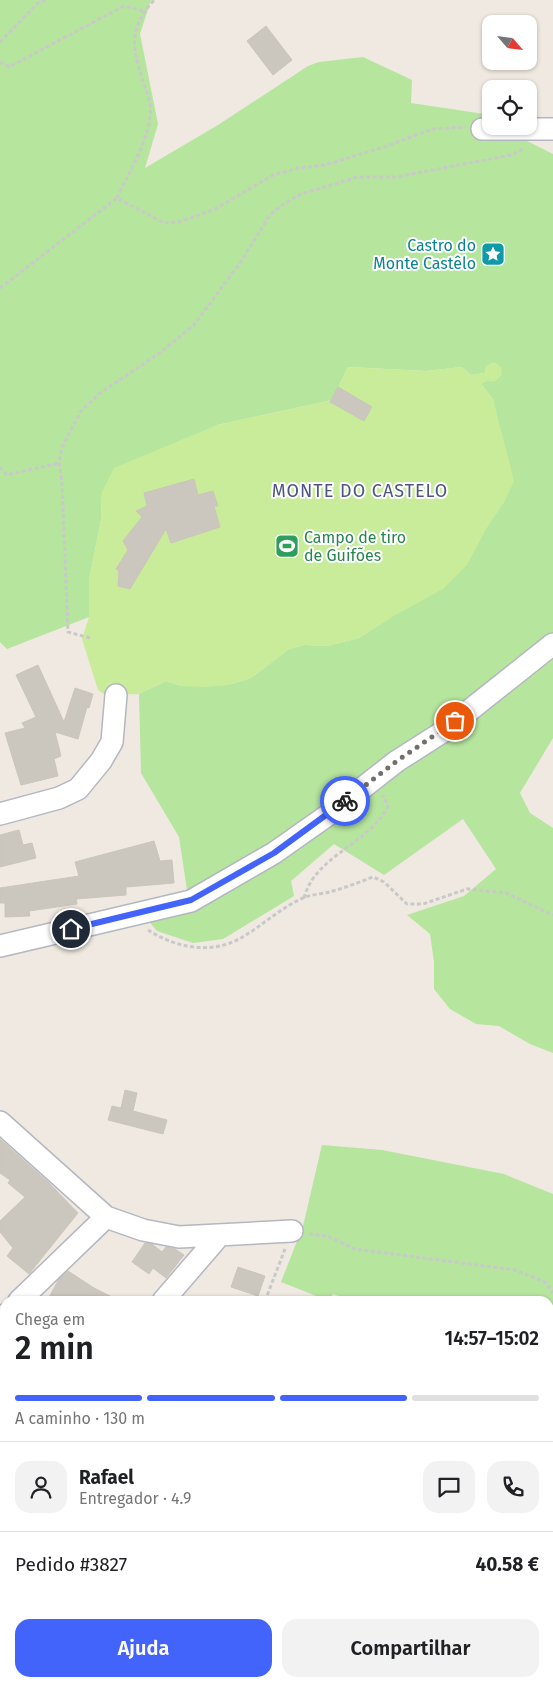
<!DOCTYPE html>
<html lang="pt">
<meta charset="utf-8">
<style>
:root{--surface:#fff;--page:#f2f2f2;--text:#202124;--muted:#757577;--line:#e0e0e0;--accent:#4264fb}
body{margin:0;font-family:"Fira Sans",sans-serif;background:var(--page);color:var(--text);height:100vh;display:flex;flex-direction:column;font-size:19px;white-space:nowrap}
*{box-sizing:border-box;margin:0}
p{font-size:16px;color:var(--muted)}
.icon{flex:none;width:28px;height:28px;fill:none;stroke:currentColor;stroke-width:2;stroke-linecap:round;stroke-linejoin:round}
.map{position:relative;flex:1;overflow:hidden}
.side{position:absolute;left:0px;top:1296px;width:554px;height:391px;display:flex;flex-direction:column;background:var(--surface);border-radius:15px 15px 0 0;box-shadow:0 1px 4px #0004}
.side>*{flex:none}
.needle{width:32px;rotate:118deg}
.tools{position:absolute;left:482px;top:15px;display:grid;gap:10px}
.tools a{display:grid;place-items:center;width:55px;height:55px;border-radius:10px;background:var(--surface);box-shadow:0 1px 4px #0004;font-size:25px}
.pin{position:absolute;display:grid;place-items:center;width:42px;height:42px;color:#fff;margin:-21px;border:2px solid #fff;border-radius:50%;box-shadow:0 1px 5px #0007}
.courier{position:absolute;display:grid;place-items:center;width:50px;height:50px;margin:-25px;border:4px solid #4264fb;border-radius:50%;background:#fff;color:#222;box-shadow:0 1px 6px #0007}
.headline em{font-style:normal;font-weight:600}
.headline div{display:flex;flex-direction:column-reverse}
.headline{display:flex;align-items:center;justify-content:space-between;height:85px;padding:0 15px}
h1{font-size:32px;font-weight:600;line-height:38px}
.bar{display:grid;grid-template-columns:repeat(4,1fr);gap:8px 5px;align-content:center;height:60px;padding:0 15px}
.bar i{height:6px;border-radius:4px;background:var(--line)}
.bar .current{background:var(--accent)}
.bar p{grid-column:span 4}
.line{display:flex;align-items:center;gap:12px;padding:0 15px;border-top:1px solid var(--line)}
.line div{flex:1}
.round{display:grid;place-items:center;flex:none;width:52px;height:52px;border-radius:15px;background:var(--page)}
.button{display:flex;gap:10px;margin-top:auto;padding:10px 15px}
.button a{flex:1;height:58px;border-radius:15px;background:var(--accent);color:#fff;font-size:20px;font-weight:600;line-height:58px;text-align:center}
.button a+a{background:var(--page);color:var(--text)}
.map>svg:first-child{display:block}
.green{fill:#b6e59e}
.pitch{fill:#c9ec9a}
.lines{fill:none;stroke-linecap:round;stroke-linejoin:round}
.river{stroke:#75cff0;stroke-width:30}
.building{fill:#cbc7bf;stroke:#cbc5ba}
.minor-casing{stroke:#b4b7c1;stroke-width:24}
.path{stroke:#c9c9c9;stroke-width:3;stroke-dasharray:4 2.5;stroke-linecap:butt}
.minor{stroke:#fff;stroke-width:21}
.done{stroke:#726f6d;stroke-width:5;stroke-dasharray:0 9}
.route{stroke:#4264fb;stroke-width:6}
.labels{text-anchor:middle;stroke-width:4;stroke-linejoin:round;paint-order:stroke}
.culture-label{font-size:16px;fill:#0d838f;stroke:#fff;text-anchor:end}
.leisure-label{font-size:16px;fill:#27864d;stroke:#fff;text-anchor:start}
.neighbourhood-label{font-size:18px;letter-spacing:1px;fill:#4d5680;stroke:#fff}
</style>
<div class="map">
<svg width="553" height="1687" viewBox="0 0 553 1687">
<rect width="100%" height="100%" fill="#efe9e1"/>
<path class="green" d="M0,0H151L140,34L158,124L145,168L218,125L308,66L319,62L363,57L412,80L411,103L491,115V126H506L527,141L553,154V738L520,793L530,813L553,828V1053L530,1044L499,1026L476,1024L450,1009L434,989V962L430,934L407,915L464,896L496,869L463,819L384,875L334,844L291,881L294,896L223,939L193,943L157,931L141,912L191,900L187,890L179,837L141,773L139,694L166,681L181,686L228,685L251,678L289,649L304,645L328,646L359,638L390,618L487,527L505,500L493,399L481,384L486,381L484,373L471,375L462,367L426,371L348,367L332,400L217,425L102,492L101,520L89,580V617L7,649L0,642Z
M322,1145L382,1150L504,1174L553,1194V1687H279L277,1683L549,1682V1301H355L333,1294L329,1301L281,1282L303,1226Z"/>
<path class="pitch" d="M494,362L501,367L502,375L494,382L486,381L481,384L493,399L514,481L505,500L487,527L467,565L443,589L390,618L359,638L328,646L304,645L289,649L251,678L228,685L204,687L181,686L166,681L139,694L105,695L98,690L82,639L89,617V580L101,520L102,492L114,468L217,425L332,400L348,367L426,371L462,367L471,375L484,373L486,366Z"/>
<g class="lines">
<path class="river" d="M549,1596L553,1581
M521,1687L522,1682"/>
</g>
<path class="building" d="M266,26L292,60L273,75L247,41Z
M338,387L372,407L364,421L330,402Z
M194,479L198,495L213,491L218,506H214L220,527L171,543L166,529L130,589L118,586L119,571L116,569L128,550L123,541L142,517L136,511L147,506L144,493Z
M38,665L64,722L75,688L93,694L89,708L87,707L78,739L55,732L61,756L54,759L58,776L21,785L5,733L25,728L22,723L36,717L16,675Z
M19,830L23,845L32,843L36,858L0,867V835Z
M154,841L160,861L172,860L174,883L126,887V895L76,899L77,904L29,911L30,916L5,917V903H0V888L79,876L75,862Z
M125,1090L137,1093L133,1111L167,1120L163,1134L108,1120L112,1106L121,1108Z
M0,1139L49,1183L78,1213L29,1274L7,1256L13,1248L0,1232V1221L25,1197L8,1183L10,1180L0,1173Z
M145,1243L152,1244L162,1252L166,1247L175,1249L184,1255L166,1278L153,1268L149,1274L132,1262Z
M238,1267L265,1276L258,1296L231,1287Z
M68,1271L94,1288L120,1301H47L59,1279Z"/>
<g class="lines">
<g class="minor-casing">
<path id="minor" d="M482,129H553
M0,814L59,798L78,789L101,761L112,742L116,695
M0,946L191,901L274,853L328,815L397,761L441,733L553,644
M0,1122L106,1217L143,1230L179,1237L292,1231
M19,1301L106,1217
M163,1301L219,1236
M0,1319L5,1315
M0,1496L5,1490
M0,1573L5,1575
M196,1682L197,1687
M17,1687V1682"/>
</g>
<path class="path" d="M0,42L38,3L46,0
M0,62L9,67L124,6L144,11
M117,198C129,172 154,132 150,104C149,96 145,88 143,81C132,46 128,30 154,0
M0,288L117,198L164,223L179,222L215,209L273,175L299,168L325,165L387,146L432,129L466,127
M0,467L7,475L59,463
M90,638L68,632L62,482L59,463L62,447L81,411L100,393L161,352L193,326L240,263L270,215L282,205L301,194L358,177H396L511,155L525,148
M304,898C315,855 370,844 388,806L383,795
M148,930C174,947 210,955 239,939C261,927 280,908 303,898C312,894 324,894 333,891C347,887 360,882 373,877L384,882L407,904H423L467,889L506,893L553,915
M309,1234L327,1236L355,1249L515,1270L545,1282L553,1293
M265,1301L285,1249
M549,1439L553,1426
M476,1687L477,1682"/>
<use href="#minor" class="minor"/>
</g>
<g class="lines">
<path class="done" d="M345,801L397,761L455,721"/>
<path class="route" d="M71,929L191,900L274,853L345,801"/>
</g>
<defs>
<g id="sight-square" transform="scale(1.25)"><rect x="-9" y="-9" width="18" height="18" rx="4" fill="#0f9aa8" stroke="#fff"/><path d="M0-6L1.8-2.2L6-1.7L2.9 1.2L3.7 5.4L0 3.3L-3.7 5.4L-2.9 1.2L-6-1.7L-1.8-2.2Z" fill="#fff"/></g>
<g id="stadium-square" transform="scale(1.25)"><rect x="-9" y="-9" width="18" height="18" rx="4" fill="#2e9e5b" stroke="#fff"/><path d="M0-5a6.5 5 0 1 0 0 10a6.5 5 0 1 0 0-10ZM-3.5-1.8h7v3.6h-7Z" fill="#fff"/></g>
</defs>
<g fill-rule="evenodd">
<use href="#sight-square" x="493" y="254"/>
<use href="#stadium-square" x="287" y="546"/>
</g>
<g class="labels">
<g class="culture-label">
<text x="476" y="251">Castro do<tspan x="476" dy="18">Monte Castêlo</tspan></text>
</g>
<g class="leisure-label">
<text x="304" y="543">Campo de tiro<tspan x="304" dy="18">de Guifões</tspan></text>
</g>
<g class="neighbourhood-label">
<text x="360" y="497">MONTE DO CASTELO</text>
</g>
</g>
</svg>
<div class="tools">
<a><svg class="needle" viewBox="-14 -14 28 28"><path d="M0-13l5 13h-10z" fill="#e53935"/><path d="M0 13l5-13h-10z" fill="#757577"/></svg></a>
<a><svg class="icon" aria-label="locate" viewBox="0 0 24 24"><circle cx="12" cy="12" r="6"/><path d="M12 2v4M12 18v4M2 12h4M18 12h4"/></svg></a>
</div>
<div class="pin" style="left:455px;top:721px;background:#ea580c"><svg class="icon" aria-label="bag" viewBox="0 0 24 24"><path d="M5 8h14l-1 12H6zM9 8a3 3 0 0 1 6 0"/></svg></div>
<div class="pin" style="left:71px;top:929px;background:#1f2937"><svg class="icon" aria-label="home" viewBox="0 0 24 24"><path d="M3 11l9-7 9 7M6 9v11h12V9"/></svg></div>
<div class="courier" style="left:345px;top:801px"><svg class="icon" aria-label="bike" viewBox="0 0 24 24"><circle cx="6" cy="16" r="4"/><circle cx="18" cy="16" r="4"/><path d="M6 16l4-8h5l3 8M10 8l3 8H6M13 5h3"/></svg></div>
<section class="side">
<div class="headline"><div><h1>2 min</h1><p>Chega em</p></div><em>14:57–15:02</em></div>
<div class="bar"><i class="current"></i><i class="current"></i><i class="current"></i><i></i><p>A caminho · 130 m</p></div>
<div class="line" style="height:90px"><a class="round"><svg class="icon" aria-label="person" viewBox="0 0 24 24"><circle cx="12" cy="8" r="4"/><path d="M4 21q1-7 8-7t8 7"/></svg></a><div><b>Rafael</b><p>Entregador · 4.9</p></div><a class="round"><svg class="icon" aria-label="chat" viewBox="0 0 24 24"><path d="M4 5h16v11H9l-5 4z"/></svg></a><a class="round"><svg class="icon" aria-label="phone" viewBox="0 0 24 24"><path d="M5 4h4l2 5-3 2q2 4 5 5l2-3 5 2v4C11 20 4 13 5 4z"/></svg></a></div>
<div class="line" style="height:65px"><div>Pedido #3827</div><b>40.58 €</b></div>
<div class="button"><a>Ajuda</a><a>Compartilhar</a></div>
</section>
</div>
